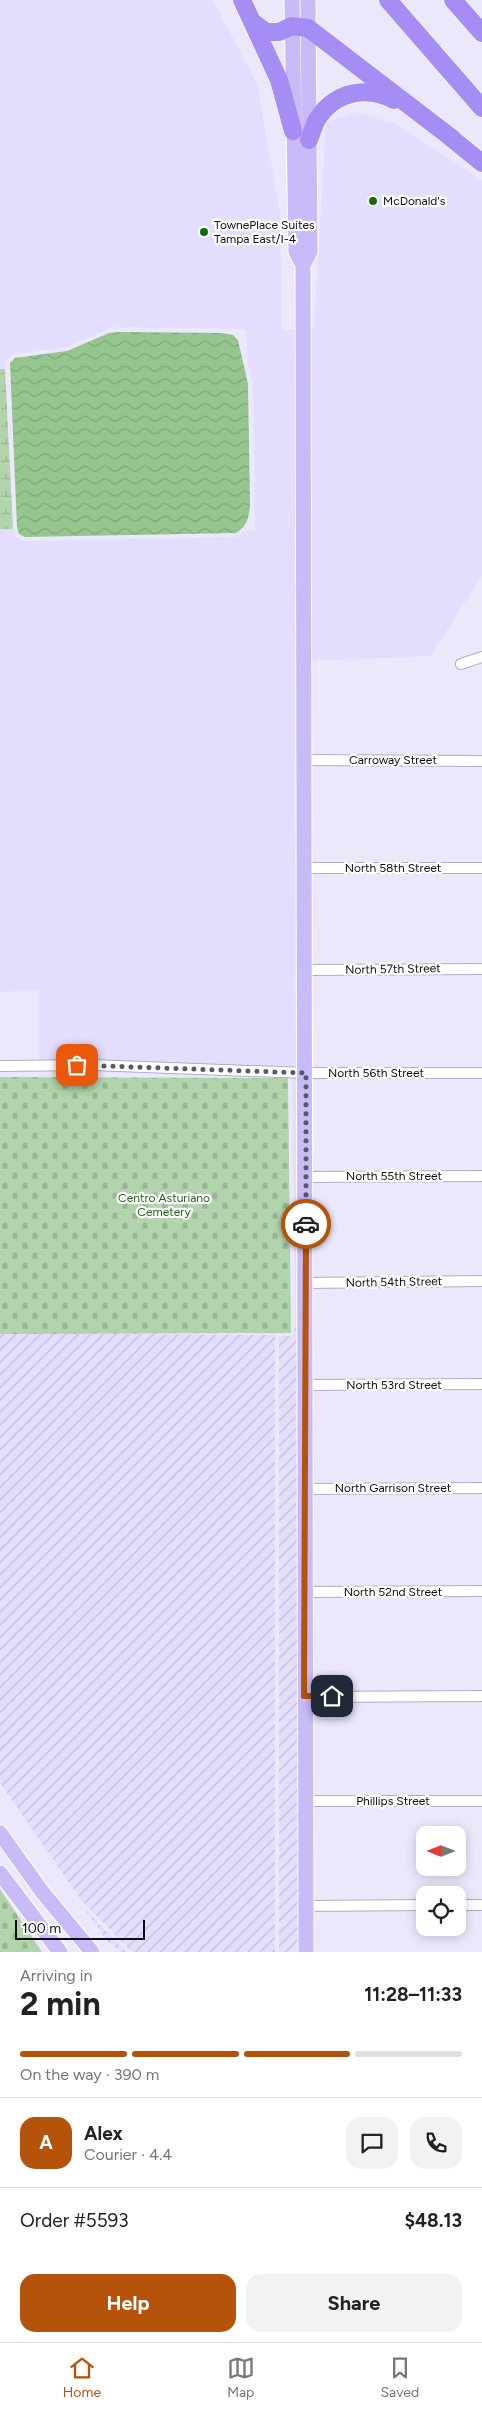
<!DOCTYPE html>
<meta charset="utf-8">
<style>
:root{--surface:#fff;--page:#f2f2f2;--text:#222;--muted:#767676;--line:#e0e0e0;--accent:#b45309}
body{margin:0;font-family:Figtree,sans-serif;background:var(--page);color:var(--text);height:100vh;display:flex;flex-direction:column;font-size:19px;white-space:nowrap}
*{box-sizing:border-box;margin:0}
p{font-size:16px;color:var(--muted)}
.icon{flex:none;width:28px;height:28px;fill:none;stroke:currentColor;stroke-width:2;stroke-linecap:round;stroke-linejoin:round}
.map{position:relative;height:1952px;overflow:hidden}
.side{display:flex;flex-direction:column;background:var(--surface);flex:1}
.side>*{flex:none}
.needle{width:32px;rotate:270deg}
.buttons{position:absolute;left:416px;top:1826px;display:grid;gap:10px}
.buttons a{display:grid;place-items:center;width:50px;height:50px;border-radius:10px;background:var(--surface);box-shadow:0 2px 12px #0003;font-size:25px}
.scale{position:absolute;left:15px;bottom:12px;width:130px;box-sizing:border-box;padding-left:5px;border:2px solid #0e0b16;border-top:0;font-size:14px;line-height:18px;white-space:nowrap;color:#0e0b16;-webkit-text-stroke:4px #fff;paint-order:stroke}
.pin{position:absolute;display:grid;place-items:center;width:42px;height:42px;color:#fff;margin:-21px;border-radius:10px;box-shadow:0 2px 8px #0006}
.courier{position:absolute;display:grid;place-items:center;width:50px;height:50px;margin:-25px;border:4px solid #b45309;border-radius:50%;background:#fff;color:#222;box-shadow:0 1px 6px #0007}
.summary em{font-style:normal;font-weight:700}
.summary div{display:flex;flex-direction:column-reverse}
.summary{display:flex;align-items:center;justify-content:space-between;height:85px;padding:0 20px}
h1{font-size:32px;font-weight:700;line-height:38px}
.bar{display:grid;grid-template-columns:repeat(4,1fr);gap:8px 5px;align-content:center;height:60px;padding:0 20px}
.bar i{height:6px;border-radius:4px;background:var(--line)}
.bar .selected{background:var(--accent)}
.bar p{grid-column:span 4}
.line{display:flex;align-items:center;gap:12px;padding:0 20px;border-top:1px solid var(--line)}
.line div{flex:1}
.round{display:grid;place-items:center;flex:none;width:52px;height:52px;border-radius:15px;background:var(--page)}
.button{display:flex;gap:10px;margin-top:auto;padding:10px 20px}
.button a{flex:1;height:58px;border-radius:15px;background:var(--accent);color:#fff;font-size:20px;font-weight:700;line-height:58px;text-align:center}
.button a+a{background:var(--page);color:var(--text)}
.menu{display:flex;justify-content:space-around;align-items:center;height:70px;border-top:1px solid var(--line);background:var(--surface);font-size:14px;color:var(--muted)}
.menu a{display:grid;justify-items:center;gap:2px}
.menu .selected{color:var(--accent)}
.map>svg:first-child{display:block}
.built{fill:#e3defe}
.industrial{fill:url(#industrial-furrows)}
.wetland{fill:url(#wetland-marsh)}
.cemetery{fill:url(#cemetery-stones)}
.water{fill:url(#water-waves)}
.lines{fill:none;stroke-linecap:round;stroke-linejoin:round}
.minor-casing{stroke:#b1accb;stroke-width:12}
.primary-casing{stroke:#fff;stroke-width:17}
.motorway-casing{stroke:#fff;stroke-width:19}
.minor{stroke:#fff;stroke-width:10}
.primary{stroke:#c9bbf8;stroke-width:15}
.motorway{stroke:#a58df3;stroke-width:18}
.done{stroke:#5b5866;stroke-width:5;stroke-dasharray:0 9}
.route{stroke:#b45309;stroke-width:6}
.poi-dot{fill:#16690b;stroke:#fff;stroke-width:2}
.labels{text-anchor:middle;stroke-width:4.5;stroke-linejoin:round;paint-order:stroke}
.poi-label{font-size:12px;fill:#0e0b16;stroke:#fff;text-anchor:start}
.street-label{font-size:12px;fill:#0e0b16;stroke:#fff}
.park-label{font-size:12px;fill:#22611b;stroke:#fff}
</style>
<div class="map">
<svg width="482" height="1952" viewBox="0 0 482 1952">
<defs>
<pattern id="industrial-furrows" width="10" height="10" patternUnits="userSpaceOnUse" patternTransform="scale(1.25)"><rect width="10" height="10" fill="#e3defe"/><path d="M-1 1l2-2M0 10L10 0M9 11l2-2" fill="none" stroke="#c2bdd9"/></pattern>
<pattern id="wetland-marsh" width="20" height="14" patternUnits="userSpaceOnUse" patternTransform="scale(1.25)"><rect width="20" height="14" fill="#b2d4ad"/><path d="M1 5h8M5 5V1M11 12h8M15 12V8" fill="none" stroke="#98b594"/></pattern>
<pattern id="cemetery-stones" width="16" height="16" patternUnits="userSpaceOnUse" patternTransform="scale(1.25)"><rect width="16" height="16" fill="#b2d4ad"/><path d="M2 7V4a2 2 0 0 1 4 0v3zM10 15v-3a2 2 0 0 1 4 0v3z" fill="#98b594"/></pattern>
<pattern id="water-waves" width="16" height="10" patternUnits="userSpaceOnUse" patternTransform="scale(1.25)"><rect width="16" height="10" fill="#95c68f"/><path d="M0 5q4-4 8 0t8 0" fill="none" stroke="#7fa97b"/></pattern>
</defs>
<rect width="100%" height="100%" fill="#ebe8fc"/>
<path class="built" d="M0,0H213L257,84L280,213L282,330H298L301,1068L39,1061V990L0,992V529H13L16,537L25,541L236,537L246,531H255L253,384L248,365L246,329L112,327L67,347L14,354L6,360L5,369H0Z
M355,112L395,124L409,132L482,180V576L430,656L308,661V330L314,329L326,123Z
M292,1077H301L300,1325L295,1326Z"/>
<path class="industrial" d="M300,1325L301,1952H279V1336H294L295,1326Z
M0,1333L275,1335V1952H132L82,1901L0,1783Z
M84,1908L126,1952H121L108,1942Z"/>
<path class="wetland" d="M0,369H5L13,529H0Z"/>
<path class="cemetery" d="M0,1077L288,1078L291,1333L0,1334Z
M0,1889L42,1952H0Z"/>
<path class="water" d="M119,332L222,333L233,335L238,340L248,384L250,505C249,518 247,526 236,533L25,537L19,534L17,527L10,363L15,358L67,351L109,333Z"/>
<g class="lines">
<g class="minor-casing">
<path id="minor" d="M461,664L482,657
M304,760L482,761
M304,868H482
M305,970L482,969
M0,1066L92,1065L306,1073H482
M306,1177L482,1176
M306,1283L482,1281
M305,1385L482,1384
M305,1489L482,1488
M304,1592L482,1591
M304,1697L482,1696
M305,1801H482
M458,1905H482
M305,1906L425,1905"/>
</g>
<g class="primary-casing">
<path id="primary" d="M292,0L296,252L303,265L306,1952
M303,265L310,252L308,0
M0,1833L43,1893L92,1952
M0,1873L60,1952"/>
</g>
<g class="motorway-casing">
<path id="motorway" d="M242,0L279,80L293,131
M388,0L482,108
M453,0L482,33
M254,23L266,32H279L292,26L308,28L453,139
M445,133L482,163
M309,140C312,133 314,124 318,118C336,91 367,86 394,100"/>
</g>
<use href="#minor" class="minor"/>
<use href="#primary" class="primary"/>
<use href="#motorway" class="motorway"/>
</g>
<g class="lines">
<path class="done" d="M77,1065L306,1073V1224"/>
<path class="route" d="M306,1224L304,1696H332"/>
</g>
<g class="poi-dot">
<circle cx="373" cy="201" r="5"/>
<circle cx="204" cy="232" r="5"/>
</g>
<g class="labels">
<g class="poi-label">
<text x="383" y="205">McDonald's</text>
<text x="214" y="229">TownePlace Suites<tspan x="214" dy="14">Tampa East/I-4</tspan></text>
</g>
<g class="street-label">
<text x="393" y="764">Carroway Street</text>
<text x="393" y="872">North 58th Street</text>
<text transform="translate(393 969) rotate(-1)" y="4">North 57th Street</text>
<text x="376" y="1077">North 56th Street</text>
<text x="394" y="1180">North 55th Street</text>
<text transform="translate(394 1282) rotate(-1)" y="4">North 54th Street</text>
<text x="394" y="1389">North 53rd Street</text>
<text x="393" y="1492">North Garrison Street</text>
<text x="393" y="1596">North 52nd Street</text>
<text x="393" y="1805">Phillips Street</text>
</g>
<g class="park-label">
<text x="164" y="1202">Centro Asturiano<tspan x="164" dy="14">Cemetery</tspan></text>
</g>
</g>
</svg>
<div class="buttons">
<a><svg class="needle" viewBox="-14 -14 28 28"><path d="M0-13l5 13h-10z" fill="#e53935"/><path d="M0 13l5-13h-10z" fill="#767676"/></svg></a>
<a><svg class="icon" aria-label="locate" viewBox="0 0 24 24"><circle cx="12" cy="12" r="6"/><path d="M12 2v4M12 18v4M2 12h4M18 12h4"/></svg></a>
</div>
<div class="scale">100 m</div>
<div class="pin" style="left:77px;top:1065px;background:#ea580c"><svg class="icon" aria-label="bag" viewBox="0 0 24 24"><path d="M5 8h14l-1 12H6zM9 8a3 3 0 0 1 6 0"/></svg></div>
<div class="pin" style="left:332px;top:1696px;background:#1f2937"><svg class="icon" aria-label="home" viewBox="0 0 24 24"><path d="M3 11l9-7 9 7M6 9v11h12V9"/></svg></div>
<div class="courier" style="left:306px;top:1224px"><svg class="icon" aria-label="car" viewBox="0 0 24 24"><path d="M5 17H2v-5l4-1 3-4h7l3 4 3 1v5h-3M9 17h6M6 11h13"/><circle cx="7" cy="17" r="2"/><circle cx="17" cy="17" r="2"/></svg></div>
</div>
<section class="side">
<div class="summary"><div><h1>2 min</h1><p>Arriving in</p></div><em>11:28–11:33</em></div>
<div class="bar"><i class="selected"></i><i class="selected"></i><i class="selected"></i><i></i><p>On the way · 390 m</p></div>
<div class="line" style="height:90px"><b class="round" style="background:var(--accent);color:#fff">A</b><div><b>Alex</b><p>Courier · 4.4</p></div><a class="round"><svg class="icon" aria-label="chat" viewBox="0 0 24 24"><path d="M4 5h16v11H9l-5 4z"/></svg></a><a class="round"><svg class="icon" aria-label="phone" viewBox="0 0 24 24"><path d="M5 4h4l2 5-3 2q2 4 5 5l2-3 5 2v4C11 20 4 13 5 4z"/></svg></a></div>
<div class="line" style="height:65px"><div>Order #5593</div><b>$48.13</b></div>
<div class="button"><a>Help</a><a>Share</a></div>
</section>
<nav class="menu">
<a class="selected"><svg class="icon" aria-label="home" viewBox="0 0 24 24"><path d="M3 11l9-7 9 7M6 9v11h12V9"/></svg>Home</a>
<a><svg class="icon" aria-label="map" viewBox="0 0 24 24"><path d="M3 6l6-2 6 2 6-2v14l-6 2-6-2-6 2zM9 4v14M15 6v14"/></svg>Map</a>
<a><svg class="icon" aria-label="saved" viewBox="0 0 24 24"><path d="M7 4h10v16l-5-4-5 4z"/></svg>Saved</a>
</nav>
